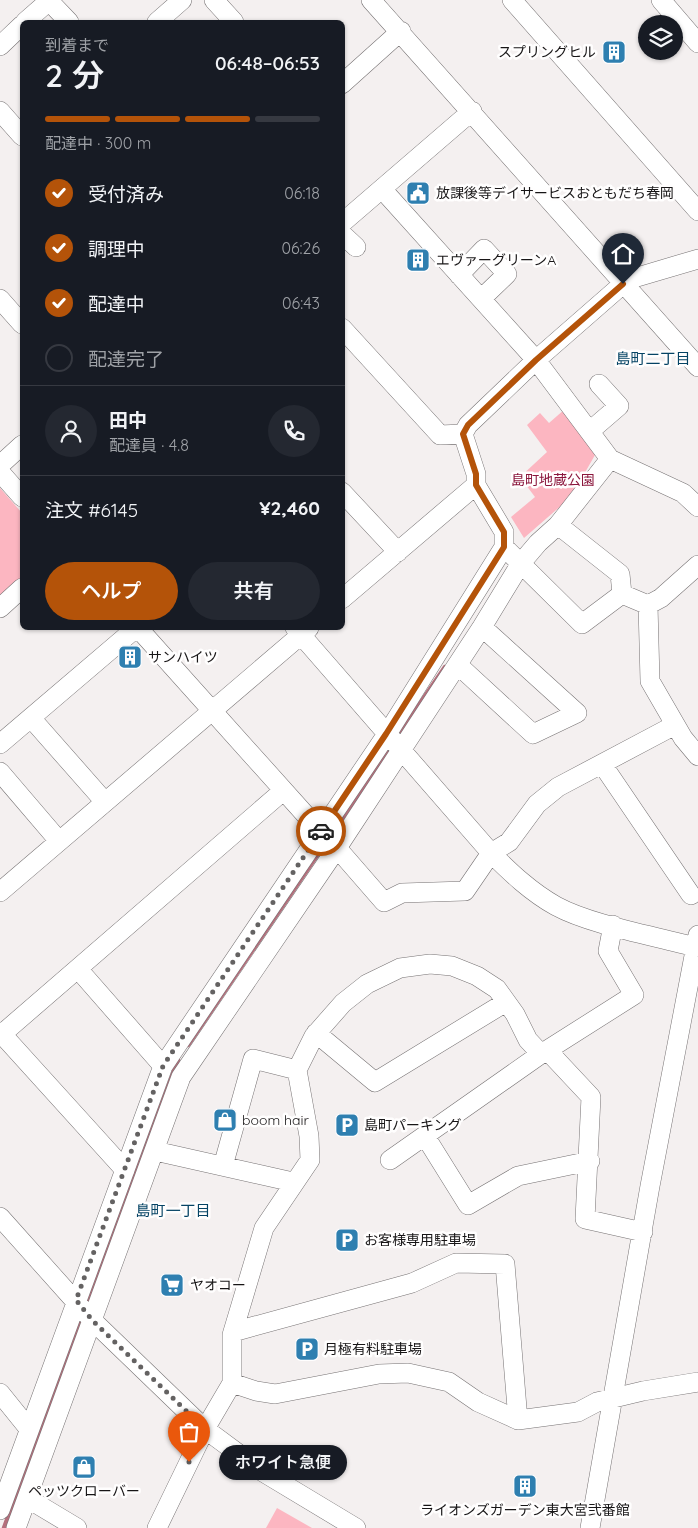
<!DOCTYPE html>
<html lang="ja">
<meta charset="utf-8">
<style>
:root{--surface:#171b24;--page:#242831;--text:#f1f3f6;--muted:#9ea1a6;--line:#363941;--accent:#b45309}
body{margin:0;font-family:Quicksand,"Noto Sans JP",sans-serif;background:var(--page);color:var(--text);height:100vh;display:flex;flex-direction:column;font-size:19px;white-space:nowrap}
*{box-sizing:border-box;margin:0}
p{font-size:16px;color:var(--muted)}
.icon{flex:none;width:28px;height:28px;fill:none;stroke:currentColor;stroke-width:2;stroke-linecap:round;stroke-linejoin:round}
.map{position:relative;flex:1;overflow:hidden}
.details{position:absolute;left:20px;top:20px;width:325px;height:610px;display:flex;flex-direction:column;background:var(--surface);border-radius:8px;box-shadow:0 1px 4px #0004}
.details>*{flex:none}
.tools{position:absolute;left:638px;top:15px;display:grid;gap:10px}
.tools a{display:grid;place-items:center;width:45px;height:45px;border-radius:50%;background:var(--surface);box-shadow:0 1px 4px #0004;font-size:25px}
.pin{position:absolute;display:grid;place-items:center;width:42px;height:42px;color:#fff;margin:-51px -21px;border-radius:50% 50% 50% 0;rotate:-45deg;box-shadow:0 0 5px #0007}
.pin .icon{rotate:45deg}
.courier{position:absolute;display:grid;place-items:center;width:50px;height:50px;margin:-25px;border:4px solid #b45309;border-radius:50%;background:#fff;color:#222;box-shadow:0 1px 6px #0007}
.bubble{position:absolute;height:35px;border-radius:18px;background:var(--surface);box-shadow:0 1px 4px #0004;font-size:16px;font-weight:600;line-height:35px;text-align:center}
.head em{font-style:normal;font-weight:600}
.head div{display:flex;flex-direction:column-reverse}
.head{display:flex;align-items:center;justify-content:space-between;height:85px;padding:0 25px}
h1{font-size:32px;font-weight:600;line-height:38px}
.bar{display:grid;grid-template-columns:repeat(4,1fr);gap:8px 5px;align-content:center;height:60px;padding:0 25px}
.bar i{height:6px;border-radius:4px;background:var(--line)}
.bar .current{background:var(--accent)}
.bar p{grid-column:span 4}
.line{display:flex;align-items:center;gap:12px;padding:0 25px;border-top:1px solid var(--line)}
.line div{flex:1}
.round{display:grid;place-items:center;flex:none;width:52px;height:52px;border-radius:26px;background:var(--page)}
ol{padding:0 25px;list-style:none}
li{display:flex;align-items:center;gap:15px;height:55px}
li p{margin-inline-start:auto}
li .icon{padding:5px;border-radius:50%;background:var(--accent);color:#fff;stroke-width:4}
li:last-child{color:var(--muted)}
li i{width:28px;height:28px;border:2px solid var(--line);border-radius:50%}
.action{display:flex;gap:10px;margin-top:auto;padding:10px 25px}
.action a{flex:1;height:58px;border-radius:30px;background:var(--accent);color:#fff;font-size:20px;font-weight:600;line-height:58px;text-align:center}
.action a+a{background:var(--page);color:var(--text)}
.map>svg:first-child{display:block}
.green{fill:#fcb6c1}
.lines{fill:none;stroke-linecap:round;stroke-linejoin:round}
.stream{stroke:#b46f7c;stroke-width:4.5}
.minor-casing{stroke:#767273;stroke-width:20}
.minor{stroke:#fff;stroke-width:19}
.done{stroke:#646262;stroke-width:5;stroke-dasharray:0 9}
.route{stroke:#b45309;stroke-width:6}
.labels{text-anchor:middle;stroke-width:5;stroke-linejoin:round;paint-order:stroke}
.poi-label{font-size:14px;fill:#171516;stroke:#fffefe;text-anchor:start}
.park-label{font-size:14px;fill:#8b173d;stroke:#fffefe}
.neighbourhood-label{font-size:15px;fill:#054364;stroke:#fffefe}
</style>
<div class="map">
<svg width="698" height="1528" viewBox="0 0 698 1528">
<rect width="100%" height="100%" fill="#f4f0f0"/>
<path class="green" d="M565,409L595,447V455L571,497L524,538L511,517L535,497L520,477L547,452L527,425L540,413L549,423Z
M0,488L22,513V578L0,597Z
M277,1508L312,1528H266Z"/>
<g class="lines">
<path class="stream" d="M397,737L445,667
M188,1045L392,745
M86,1305L178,1060
M4,1528L81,1317"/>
<g class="minor-casing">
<path id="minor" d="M214,0L234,22
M371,0L698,367
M512,0L698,211
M661,0L698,43
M49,1L69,22
M25,22L50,0
M157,22L182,0
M0,46L22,25
M342,84L401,31
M0,111L22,136
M382,189L536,360L610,459L683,493L698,507
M342,223L472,111
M342,234L356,247
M459,275L484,249L507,274L481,299
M0,299L22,324
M342,328L440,435L463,434
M590,431L619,406L599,384
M0,465L22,445
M0,472L22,497
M342,492L398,552
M558,525L620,574L622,594
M698,565L661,598L648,605L650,681L683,738L698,756
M342,599L476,485
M648,605L622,594L582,624L504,547V532L476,485V474L463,434L468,425L536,360L623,284L634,278L698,259
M0,608L22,588
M138,628L320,831
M295,628L491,853C511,873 531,892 556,906C591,925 655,936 695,947
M458,665L533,734L577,713L482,627
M31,718L105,802
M0,744L136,628
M602,764L691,895
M0,772L59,841
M337,848L384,902L402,893L465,891L491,853L509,842L537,804L558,787L675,725
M0,892L309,628
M78,969L163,1066
M0,1032L125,1170
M316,1033L375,1082L506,1002
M2,1034L283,791
M547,1050L591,1097L585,1219L643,1232
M425,1136L468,1205L518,1176L590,1161
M155,1151L293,1182
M390,1160L541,1054L634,995L608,951L613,925
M223,1166L253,1059L297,1070
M0,1217L92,1320L205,1429L263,1472L356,1528
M233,1332L412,1283L456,1263L505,1264L518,1420
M232,1383L256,1391L275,1394L379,1374L408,1373L449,1382L478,1402L518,1420L578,1412L597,1402L643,1391L698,1382
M0,1393L29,1429
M27,1498L77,1528
M0,1510L163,1066L387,734L504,547
M16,1528L181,1077L337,848L482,627L521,563L538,543L558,525L610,459
M157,1528L205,1429L232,1383V1335L264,1228L310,1160L309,1136L297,1070L314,1036L343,1003L367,984L400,968L430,964L452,966L477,976L497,989L515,1014L528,1040L541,1054
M590,1528L650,1186L698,935"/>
</g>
<use href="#minor" class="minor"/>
</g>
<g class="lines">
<path class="done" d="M189,1462L205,1429L92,1320L76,1300L163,1066L321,831"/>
<path class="route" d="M321,831L386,734L504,547V532L476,485V474L463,434L468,425L536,360L623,284"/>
</g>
<defs>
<g id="building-square" transform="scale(1.25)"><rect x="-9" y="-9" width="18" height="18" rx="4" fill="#2e7fb0" stroke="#fffefe"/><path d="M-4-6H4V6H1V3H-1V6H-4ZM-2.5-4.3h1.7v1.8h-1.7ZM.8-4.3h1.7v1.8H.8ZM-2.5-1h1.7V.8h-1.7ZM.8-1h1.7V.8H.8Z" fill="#fff"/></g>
<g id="civic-square" transform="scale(1.25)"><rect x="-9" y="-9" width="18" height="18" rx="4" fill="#2e7fb0" stroke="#fffefe"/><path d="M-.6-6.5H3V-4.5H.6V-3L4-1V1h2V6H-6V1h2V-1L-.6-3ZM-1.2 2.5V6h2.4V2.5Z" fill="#fff"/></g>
<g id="shop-square" transform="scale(1.25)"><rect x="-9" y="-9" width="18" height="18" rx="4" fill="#2e7fb0" stroke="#fffefe"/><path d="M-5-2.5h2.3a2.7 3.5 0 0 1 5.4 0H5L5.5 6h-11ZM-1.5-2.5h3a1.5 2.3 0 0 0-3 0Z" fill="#fff"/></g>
<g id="parking-square" transform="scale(1.25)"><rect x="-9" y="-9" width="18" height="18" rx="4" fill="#2e7fb0" stroke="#fffefe"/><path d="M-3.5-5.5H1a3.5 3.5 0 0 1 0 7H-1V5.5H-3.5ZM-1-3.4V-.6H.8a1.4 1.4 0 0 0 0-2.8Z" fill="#fff"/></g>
<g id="supermarket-square" transform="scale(1.25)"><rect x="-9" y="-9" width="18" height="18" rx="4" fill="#2e7fb0" stroke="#fffefe"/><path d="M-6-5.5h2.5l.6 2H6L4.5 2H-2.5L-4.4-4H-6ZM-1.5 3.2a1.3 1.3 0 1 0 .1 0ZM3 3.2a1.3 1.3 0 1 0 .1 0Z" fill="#fff"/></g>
</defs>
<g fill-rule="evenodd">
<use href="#building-square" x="614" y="52"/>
<use href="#civic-square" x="418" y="193"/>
<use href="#building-square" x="418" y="260"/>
<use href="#building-square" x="130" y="657"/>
<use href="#shop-square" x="225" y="1120"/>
<use href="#parking-square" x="347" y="1125"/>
<use href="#parking-square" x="347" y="1240"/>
<use href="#supermarket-square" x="172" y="1285"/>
<use href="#parking-square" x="307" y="1349"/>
<use href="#shop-square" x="84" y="1467"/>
<use href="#building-square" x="525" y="1486"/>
</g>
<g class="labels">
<g class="poi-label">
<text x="596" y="57" text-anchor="end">スプリングヒル</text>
<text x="436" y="198">放課後等デイサービスおともだち春岡</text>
<text x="436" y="265">エヴァーグリーンA</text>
<text x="148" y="662">サンハイツ</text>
<text x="242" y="1125">boom hair</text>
<text x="364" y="1130">島町パーキング</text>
<text x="364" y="1245">お客様専用駐車場</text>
<text x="190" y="1290">ヤオコー</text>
<text x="324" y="1354">月極有料駐車場</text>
<text x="84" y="1496" text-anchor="middle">ペッツクローバー</text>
<text x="525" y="1515" text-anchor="middle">ライオンズガーデン東大宮弐番館</text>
</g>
<g class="park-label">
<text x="553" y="485">島町地蔵公園</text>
</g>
<g class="neighbourhood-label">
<text x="653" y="364">島町二丁目</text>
<text x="173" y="1216">島町一丁目</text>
</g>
</g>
</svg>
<div class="tools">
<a><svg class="icon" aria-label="layers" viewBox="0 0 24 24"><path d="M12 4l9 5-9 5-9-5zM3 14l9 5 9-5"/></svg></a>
</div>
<div class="pin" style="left:189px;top:1462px;background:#ea580c"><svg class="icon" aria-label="bag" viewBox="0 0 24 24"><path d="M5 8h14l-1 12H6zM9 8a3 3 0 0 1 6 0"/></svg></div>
<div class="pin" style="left:623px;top:284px;background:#1f2937"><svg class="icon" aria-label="home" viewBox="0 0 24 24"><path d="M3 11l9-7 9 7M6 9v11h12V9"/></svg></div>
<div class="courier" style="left:321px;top:831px"><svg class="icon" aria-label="car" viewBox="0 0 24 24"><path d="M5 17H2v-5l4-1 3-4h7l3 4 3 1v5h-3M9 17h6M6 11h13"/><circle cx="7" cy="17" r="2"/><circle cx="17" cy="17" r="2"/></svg></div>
<div class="bubble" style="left:219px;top:1445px;width:128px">ホワイト急便</div>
<section class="details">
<div class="head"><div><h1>2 分</h1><p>到着まで</p></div><em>06:48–06:53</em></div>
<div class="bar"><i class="current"></i><i class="current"></i><i class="current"></i><i></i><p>配達中 · 300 m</p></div>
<ol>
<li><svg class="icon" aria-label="check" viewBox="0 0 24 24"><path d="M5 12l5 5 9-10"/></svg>受付済み<p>06:18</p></li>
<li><svg class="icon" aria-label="check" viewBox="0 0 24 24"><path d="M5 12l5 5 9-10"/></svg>調理中<p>06:26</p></li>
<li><svg class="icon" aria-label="check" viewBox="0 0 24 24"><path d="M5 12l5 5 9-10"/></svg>配達中<p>06:43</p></li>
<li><i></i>配達完了</li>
</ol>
<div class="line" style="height:90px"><a class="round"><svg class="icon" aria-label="person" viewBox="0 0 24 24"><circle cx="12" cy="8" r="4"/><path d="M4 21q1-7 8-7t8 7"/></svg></a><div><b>田中</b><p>配達員 · 4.8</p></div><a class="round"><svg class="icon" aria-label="phone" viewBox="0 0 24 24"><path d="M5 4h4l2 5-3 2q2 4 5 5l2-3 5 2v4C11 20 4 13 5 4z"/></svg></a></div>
<div class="line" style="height:65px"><div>注文 #6145</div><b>¥2,460</b></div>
<div class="action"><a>ヘルプ</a><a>共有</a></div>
</section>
</div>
